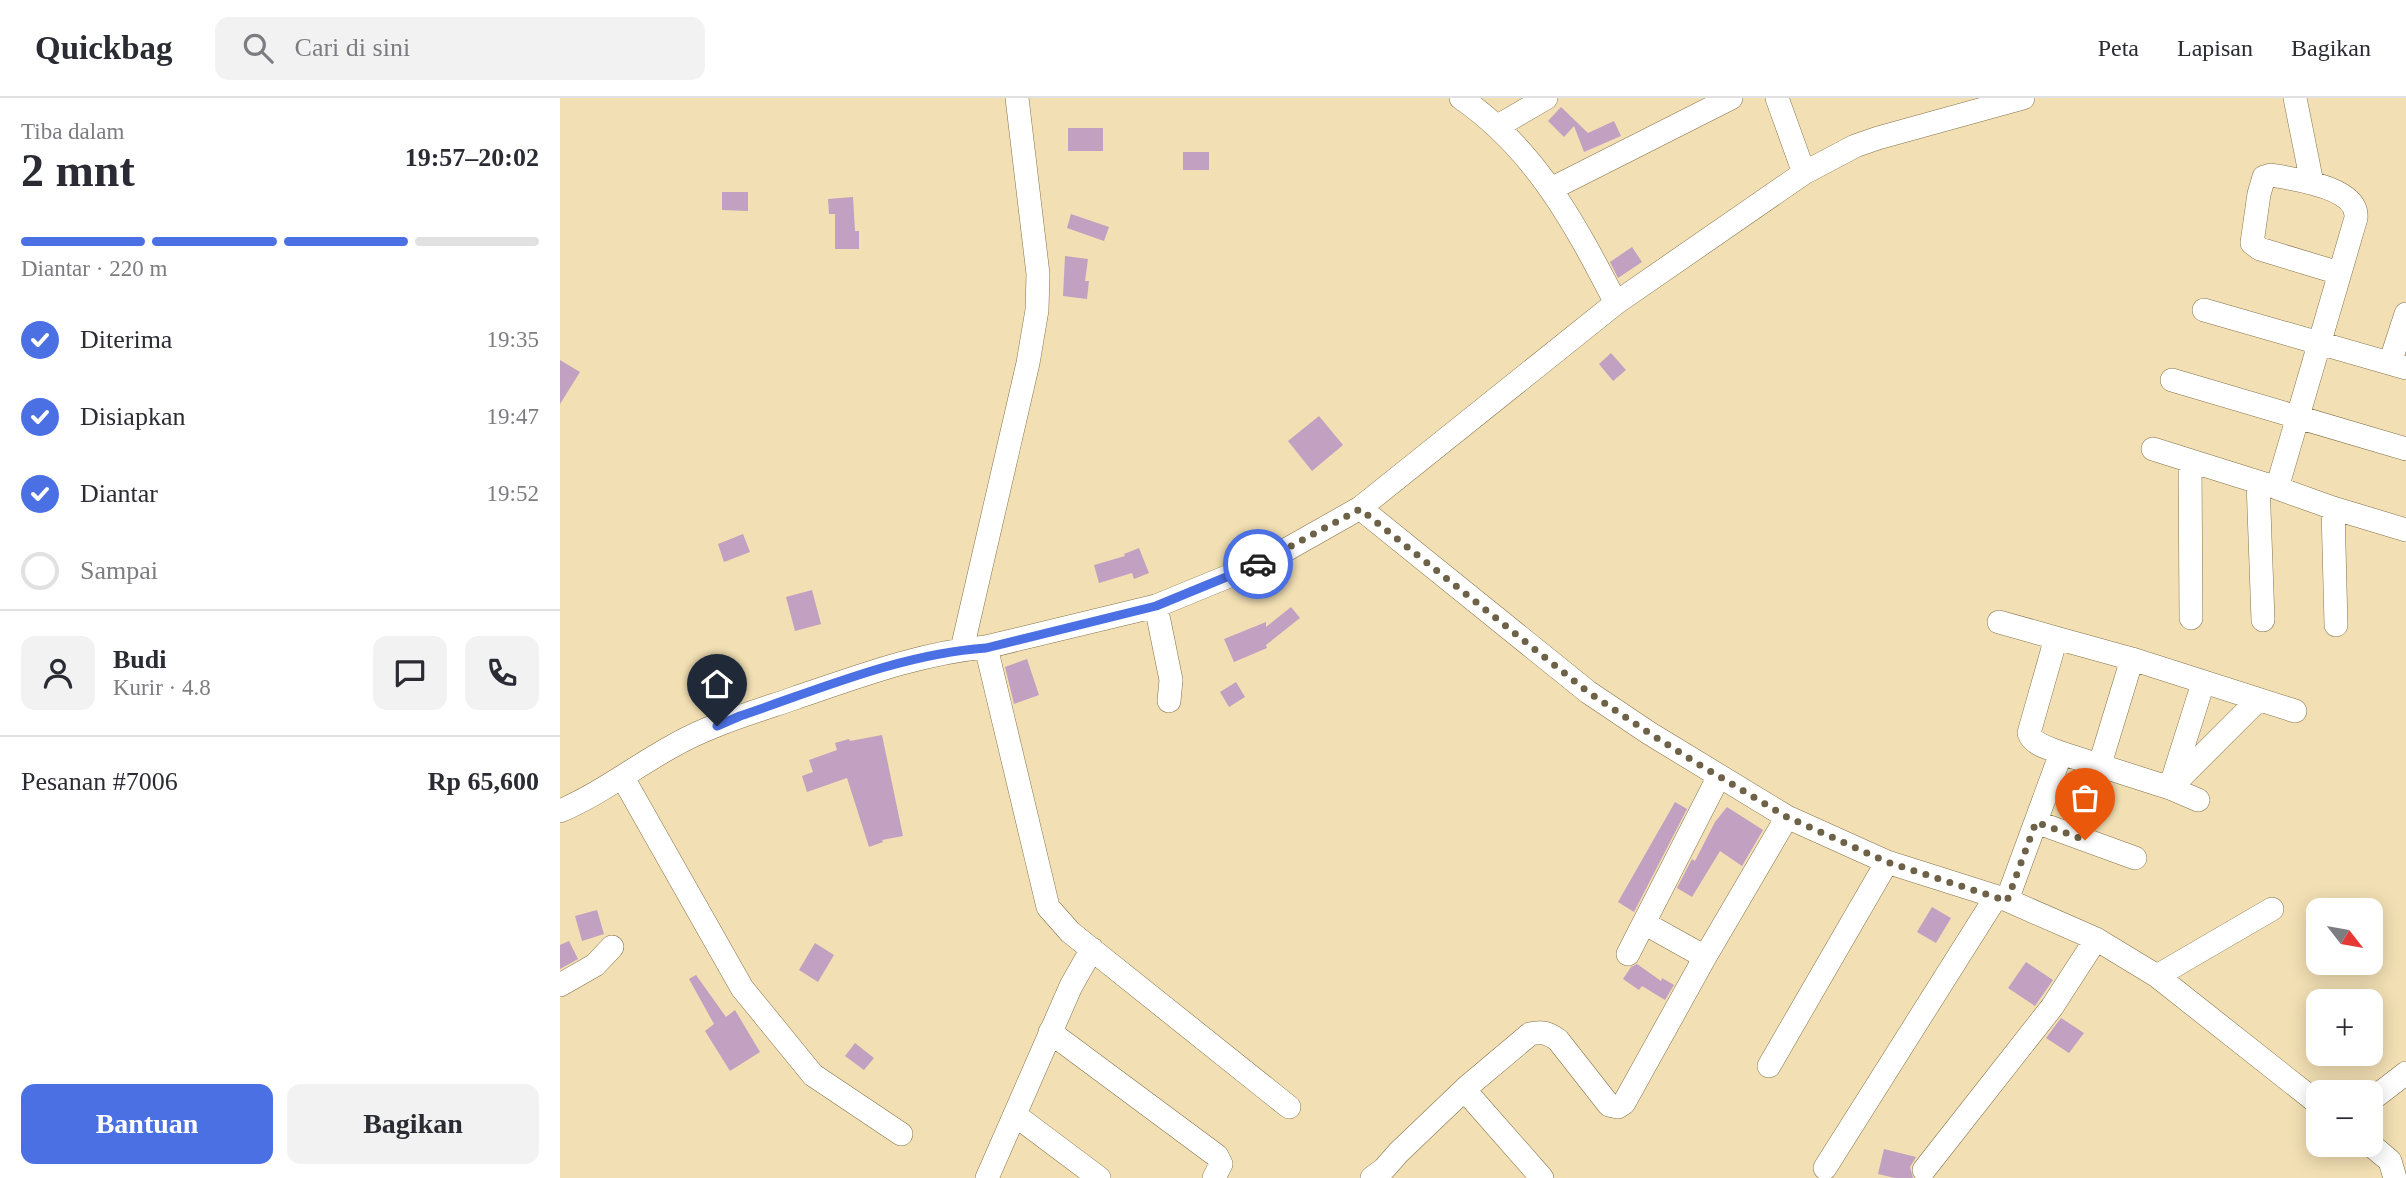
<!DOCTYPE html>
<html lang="id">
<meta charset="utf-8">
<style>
:root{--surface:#fff;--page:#f2f2f3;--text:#2b2b33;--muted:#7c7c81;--line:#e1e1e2;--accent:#4b70e3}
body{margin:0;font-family:"Times New Roman",serif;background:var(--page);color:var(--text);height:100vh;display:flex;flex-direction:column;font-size:26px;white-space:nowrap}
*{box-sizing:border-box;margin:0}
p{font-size:23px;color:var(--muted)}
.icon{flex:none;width:38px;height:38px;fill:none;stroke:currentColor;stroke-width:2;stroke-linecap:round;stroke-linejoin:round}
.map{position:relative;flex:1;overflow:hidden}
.sheet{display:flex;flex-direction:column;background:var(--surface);width:560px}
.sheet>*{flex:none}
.needle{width:46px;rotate:121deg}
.tools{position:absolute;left:1746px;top:800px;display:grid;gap:14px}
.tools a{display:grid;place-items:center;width:77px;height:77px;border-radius:14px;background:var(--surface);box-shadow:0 4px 18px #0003;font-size:35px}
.pin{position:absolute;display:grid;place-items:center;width:60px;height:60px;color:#fff;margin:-72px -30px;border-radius:50% 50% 50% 0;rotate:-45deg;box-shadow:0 0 7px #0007}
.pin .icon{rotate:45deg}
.courier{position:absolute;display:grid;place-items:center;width:70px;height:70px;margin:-35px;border:5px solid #4b70e3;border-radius:50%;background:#fff;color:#222;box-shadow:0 2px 9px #0007}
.head em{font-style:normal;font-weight:800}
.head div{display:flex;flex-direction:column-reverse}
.head{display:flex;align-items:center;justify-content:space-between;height:119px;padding:0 21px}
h1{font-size:46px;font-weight:800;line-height:52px}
.bar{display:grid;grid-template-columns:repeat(4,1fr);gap:10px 7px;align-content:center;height:84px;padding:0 21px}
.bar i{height:9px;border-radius:5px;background:var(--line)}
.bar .selected{background:var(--accent)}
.bar p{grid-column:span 4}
.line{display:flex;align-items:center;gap:18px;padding:0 21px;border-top:2px solid var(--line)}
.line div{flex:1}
.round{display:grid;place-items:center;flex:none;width:74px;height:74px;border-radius:14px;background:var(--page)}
ol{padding:0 21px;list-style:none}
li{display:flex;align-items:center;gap:21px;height:77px}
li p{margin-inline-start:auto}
li .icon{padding:7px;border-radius:50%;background:var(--accent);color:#fff;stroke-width:4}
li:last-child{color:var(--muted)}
li i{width:38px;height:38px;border:4px solid var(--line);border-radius:50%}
.primary-button{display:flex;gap:14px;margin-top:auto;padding:14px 21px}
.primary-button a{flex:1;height:80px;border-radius:14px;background:var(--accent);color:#fff;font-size:28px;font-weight:800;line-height:80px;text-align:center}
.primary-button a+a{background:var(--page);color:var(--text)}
header{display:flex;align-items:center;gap:42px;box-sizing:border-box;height:98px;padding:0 35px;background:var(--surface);border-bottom:2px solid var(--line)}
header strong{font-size:33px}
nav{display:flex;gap:38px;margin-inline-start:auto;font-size:24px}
.search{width:490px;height:63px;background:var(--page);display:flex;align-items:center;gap:18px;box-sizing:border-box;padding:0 24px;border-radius:14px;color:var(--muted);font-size:26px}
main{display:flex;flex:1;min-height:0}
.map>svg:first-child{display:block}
.building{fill:#c2a0c1}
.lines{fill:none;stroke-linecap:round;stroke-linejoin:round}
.minor-casing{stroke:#84734b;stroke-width:24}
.minor{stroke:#fff;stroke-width:23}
.done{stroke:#6d6247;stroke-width:7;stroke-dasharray:0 12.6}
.route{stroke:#4b70e3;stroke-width:9}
</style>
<header>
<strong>Quickbag</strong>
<div class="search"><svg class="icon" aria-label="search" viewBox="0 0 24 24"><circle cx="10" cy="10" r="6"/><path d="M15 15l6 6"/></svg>Cari di sini</div>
<nav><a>Peta</a><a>Lapisan</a><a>Bagikan</a></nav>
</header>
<main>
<section class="sheet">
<div class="head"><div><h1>2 mnt</h1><p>Tiba dalam</p></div><em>19:57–20:02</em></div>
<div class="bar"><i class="selected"></i><i class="selected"></i><i class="selected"></i><i></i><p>Diantar · 220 m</p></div>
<ol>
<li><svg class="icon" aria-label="check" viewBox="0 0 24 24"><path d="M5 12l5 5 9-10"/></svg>Diterima<p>19:35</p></li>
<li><svg class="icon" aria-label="check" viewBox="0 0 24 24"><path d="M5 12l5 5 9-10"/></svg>Disiapkan<p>19:47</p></li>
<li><svg class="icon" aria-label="check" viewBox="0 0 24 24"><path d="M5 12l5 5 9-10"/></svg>Diantar<p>19:52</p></li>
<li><i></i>Sampai</li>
</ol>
<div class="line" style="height:126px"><a class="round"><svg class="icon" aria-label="person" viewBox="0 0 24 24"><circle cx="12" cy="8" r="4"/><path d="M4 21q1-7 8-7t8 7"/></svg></a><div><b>Budi</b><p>Kurir · 4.8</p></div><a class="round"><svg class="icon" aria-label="chat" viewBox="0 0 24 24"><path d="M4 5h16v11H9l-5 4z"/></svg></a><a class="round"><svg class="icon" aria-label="phone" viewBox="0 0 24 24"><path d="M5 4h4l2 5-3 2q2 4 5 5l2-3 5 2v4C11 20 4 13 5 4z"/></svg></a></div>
<div class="line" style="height:91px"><div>Pesanan #7006</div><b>Rp 65,600</b></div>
<div class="primary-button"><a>Bantuan</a><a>Bagikan</a></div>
</section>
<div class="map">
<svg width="1846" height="1080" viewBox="0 0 1846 1080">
<rect width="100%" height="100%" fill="#f2dfb3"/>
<path class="building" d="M1001,9L1028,35L1054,23L1061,38L1024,54L1014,28L1004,39L988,23Z
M508,30H543V53H508Z
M623,54H649V72H623Z
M162,94H188V113L162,112Z
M293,99L295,133H299V151H275V116H269L268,101Z
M511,116L549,129L544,143L507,130Z
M1072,149L1082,164L1058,180L1050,164Z
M505,158L528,161L525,183H529L527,201L503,198Z
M1051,255L1066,272L1053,283L1039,266Z
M0,262L20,274L0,306Z
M759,318L783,347L752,373L728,343Z
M183,436L190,454L164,464L158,446Z
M579,450L589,475L574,481L572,475L539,485L534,467L565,458L564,456Z
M252,492L261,526L235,533L226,499Z
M731,509L740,520L706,547L707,550L674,564L664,541L706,524V529Z
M467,561L479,597L454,606L445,569Z
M676,584L685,599L669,609L660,594Z
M322,637L343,738L322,742L323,744L309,749L287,680L247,694L242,678L253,674L249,662L277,652L275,645L289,641L290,643Z
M1115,704L1127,711L1074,814L1058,804Z
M1167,709L1203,732L1182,768L1160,753L1132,799L1117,790L1132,761L1135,763L1155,724Z
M1372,809L1391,820L1376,845L1357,834Z
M37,812L44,836L22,843L15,818Z
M9,843L18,861L0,871V847Z
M255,845L274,857L258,884L239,872Z
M1466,864L1493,882L1475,908L1448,890Z
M1077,866L1101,883L1102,880L1114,887L1105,902L1082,888L1079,892L1063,881L1071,869Z
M136,877L166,919L175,912L200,954L170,973L145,933L154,926L129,881Z
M1501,920L1524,935L1509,955L1486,940Z
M295,945L314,960L304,972L285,958Z
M1324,1051L1356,1059L1350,1069L1353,1080H1335L1318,1076Z"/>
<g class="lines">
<g class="minor-casing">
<path id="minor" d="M901,0C976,52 1015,126 1056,205
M1217,0L1244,75
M1735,0L1752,85
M938,28L986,0
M991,91L1171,0
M1779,175L1700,151L1692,145L1699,96L1704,79L1711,77C1733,81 1799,89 1796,120L1717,390L1773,410L1846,432
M1644,212L1846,270
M1830,265L1846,216
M1612,282L1846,351
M1593,351L1711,388
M1630,363L1631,520
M1698,384L1703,522
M800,410L1028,594L1089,635L1227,719L1327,764L1447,802L1536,841L1597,878L1759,1006
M1773,410L1776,527
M596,508L611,582L609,603
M1439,524L1496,540
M426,549L488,809L510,834L729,1009
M402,551L468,265L477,212L478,176L457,0
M1572,561L1735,613
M1501,655C1489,650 1473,647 1469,635L1496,540L1572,561L1540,666
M63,680L182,890L253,977L341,1036
M1638,702L1610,690L1643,585
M0,713C40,696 73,670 111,649C149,627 194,614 235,600C297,579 360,555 426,549L596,508L679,474L724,453L800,410L1056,205L1244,75L1295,48L1318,40L1463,0
M1476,724L1575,760
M1447,802L1501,655L1610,690L1698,602
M1084,825L1145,859
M1068,856L1159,678
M1597,878L1712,811
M0,887L35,867L52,849
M490,934L657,1058L661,1066L654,1080
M1209,968L1327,764
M907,989L909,997L982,1080
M1811,1002L1846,975
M455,1017L539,1080
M1810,1046L1830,1063L1835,1080
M1265,1070L1436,799
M1364,1072L1492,909L1536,841
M427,1080L511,888L532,851
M812,1080L824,1071L839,1054L907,989L970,936C982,933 988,935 998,942L1049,1007L1058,1009L1064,1005L1145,859L1227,719"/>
</g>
<use href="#minor" class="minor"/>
</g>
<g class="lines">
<path class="done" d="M698,466L800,411L1028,594L1089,635L1135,664L1227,719L1265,736L1327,764L1447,803L1476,724L1525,742"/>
<path class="route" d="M157,628L180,618C260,591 341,556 426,550L596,508L698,466"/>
</g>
</svg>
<div class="tools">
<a><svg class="needle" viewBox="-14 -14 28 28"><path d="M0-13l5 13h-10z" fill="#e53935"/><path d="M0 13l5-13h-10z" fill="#7c7c81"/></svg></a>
<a>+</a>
<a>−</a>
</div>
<div class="pin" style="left:1525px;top:742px;background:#ea580c"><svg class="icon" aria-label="bag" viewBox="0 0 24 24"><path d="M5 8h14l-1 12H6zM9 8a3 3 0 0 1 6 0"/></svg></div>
<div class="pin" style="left:157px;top:628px;background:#1f2937"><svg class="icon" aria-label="home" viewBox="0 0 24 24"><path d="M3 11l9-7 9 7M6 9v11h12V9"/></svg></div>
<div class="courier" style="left:698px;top:466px"><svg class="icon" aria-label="car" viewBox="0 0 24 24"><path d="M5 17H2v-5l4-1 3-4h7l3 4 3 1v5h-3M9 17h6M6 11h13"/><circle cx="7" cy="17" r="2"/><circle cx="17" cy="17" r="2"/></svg></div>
</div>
</main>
